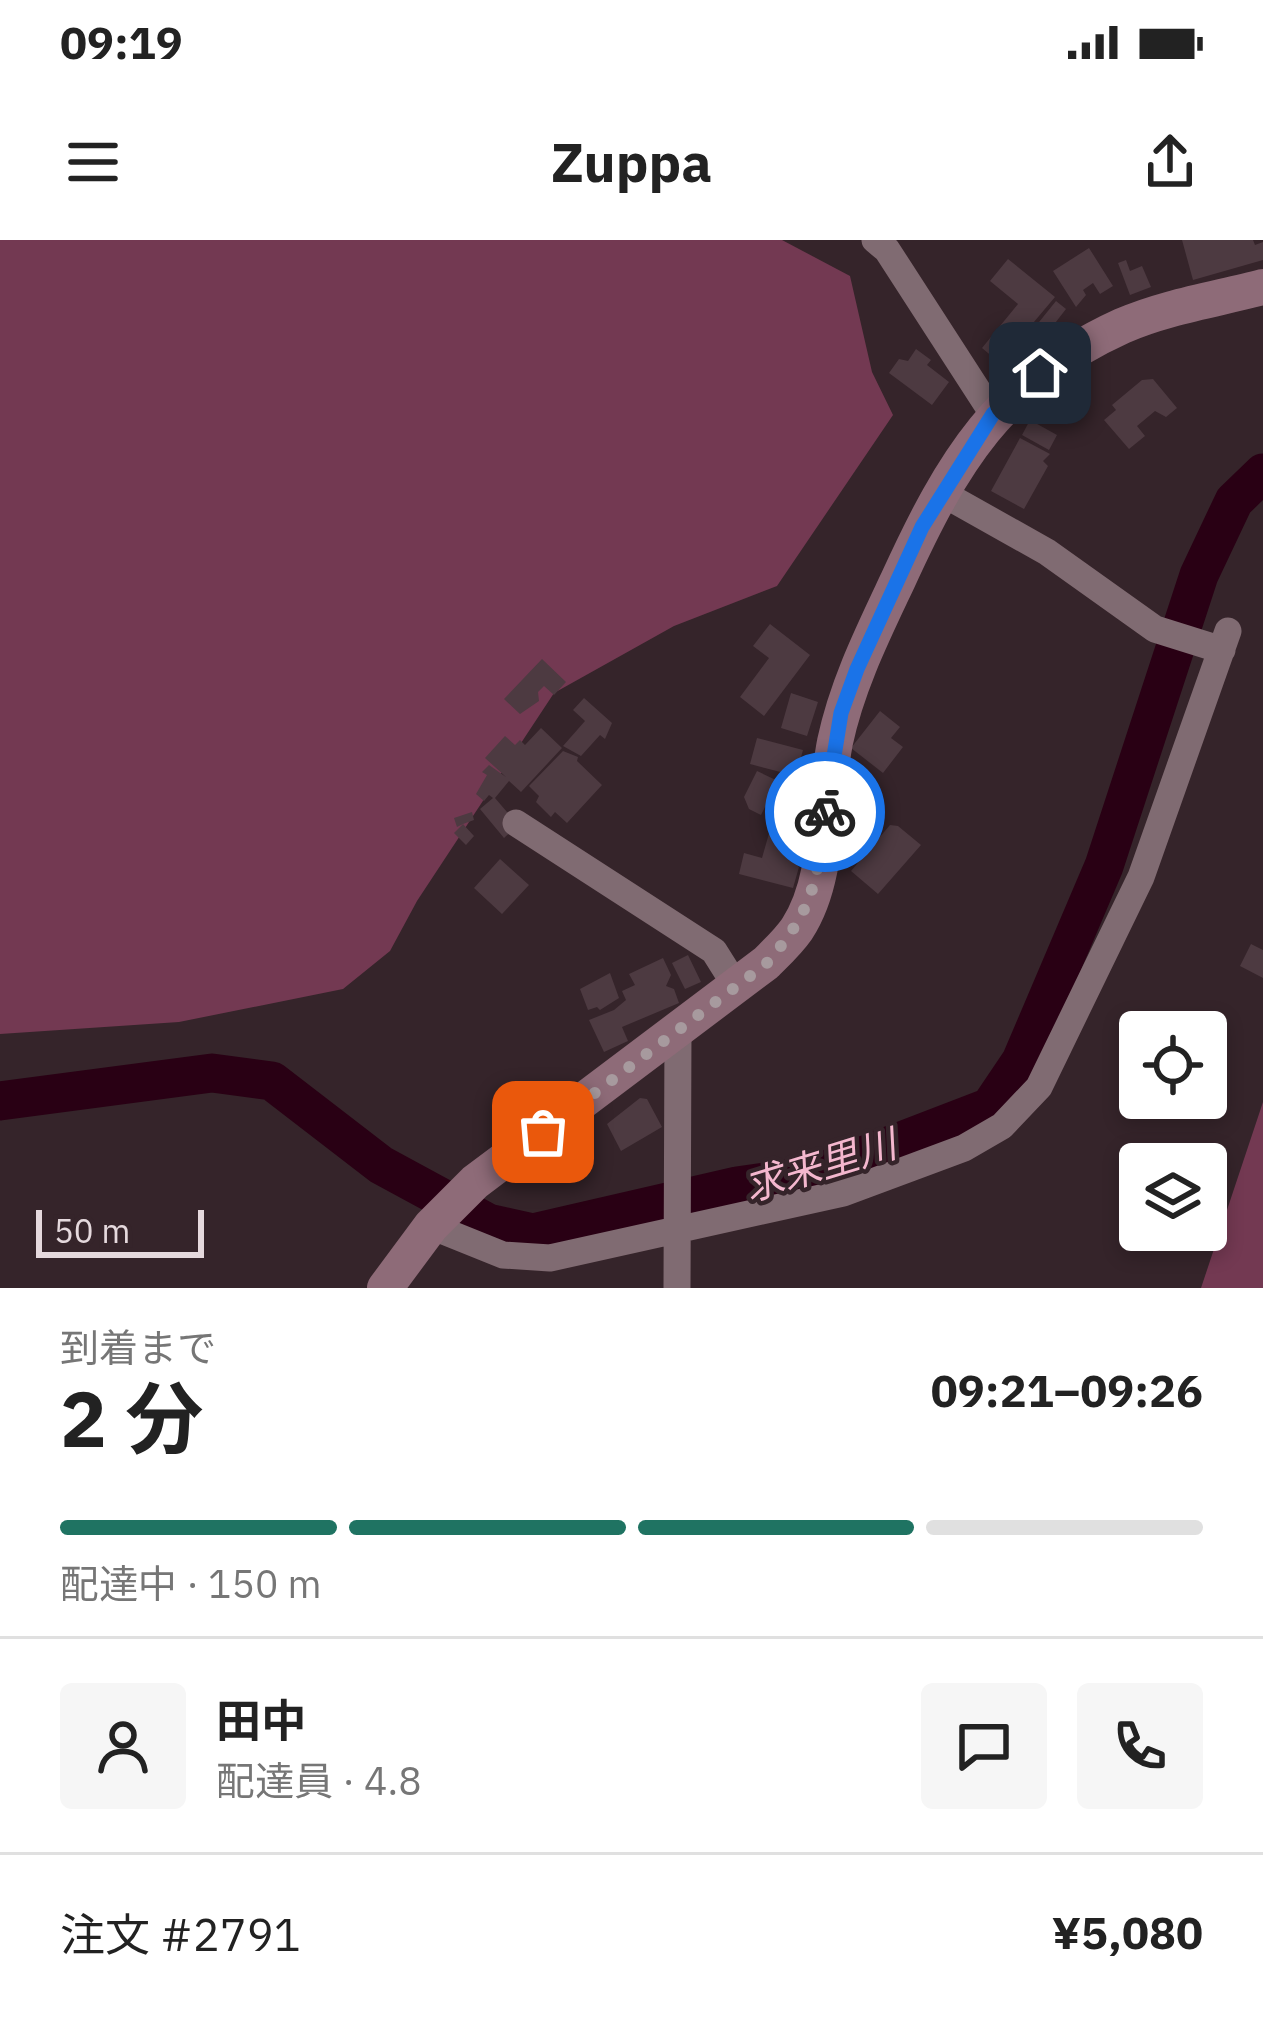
<!DOCTYPE html>
<html lang="ja">
<meta charset="utf-8">
<style>
:root{--surface:#fff;--page:#f6f6f6;--text:#222;--muted:#767676;--line:#e0e0e0;--accent:#1f7362}
body{margin:0;font-family:"IBM Plex Sans","Noto Sans JP",sans-serif;background:var(--page);color:var(--text);height:100vh;display:flex;flex-direction:column;font-size:45px;white-space:nowrap}
*{box-sizing:border-box;margin:0}
p{font-size:39px;color:var(--muted)}
.icon{flex:none;width:66px;height:66px;fill:none;stroke:currentColor;stroke-width:2;stroke-linecap:round;stroke-linejoin:round}
.map{position:relative;height:1048px;overflow:hidden}
.drawer{display:flex;flex-direction:column;background:var(--surface);flex:1}
.drawer>*{flex:none}
.buttons{position:absolute;left:1119px;top:771px;display:grid;gap:24px}
.buttons a{display:grid;place-items:center;width:108px;height:108px;border-radius:12px;background:var(--surface);box-shadow:0 6px 18px #0003;font-size:60px}
.scale{position:absolute;left:36px;bottom:30px;width:168px;box-sizing:border-box;padding-left:12px;border:6px solid #e5d9dd;border-top:0;font-size:33px;line-height:42px;white-space:nowrap;color:#e5d9dd;-webkit-text-stroke:9px #35242a;paint-order:stroke}
.pin{position:absolute;display:grid;place-items:center;width:102px;height:102px;color:#fff;margin:-51px;border-radius:24px;box-shadow:0 6px 18px #0006}
.courier{position:absolute;display:grid;place-items:center;width:120px;height:120px;margin:-60px;border:9px solid #1a73e8;border-radius:50%;background:#fff;color:#222;box-shadow:0 3px 15px #0007}
.summary em{font-style:normal;font-weight:700}
.summary div{display:flex;flex-direction:column-reverse}
.summary{display:flex;align-items:center;justify-content:space-between;height:204px;padding:0 60px}
h1{font-size:78px;font-weight:700;line-height:90px}
.bar{display:grid;grid-template-columns:repeat(4,1fr);gap:18px 12px;align-content:center;height:144px;padding:0 60px}
.bar i{height:15px;border-radius:9px;background:var(--line)}
.bar .current{background:var(--accent)}
.bar p{grid-column:span 4}
.line{display:flex;align-items:center;gap:30px;padding:0 60px;border-top:3px solid var(--line)}
.line div{flex:1}
.round{display:grid;place-items:center;flex:none;width:126px;height:126px;border-radius:12px;background:var(--page)}
.status{display:flex;justify-content:space-between;align-items:center;height:84px;padding:0 60px;background:var(--surface);direction:ltr}
.status svg{height:33px;fill:currentColor}
header{display:flex;justify-content:space-between;align-items:center;height:156px;padding:0 60px;background:var(--surface);font-size:54px;font-weight:700}
.map>svg:first-child{display:block}
.green{fill:#733952}
.lines{fill:none;stroke-linecap:round;stroke-linejoin:round}
.river{stroke:#290014;stroke-width:39}
.building{fill:#4d3a41}
.street{stroke:#806b72;stroke-width:27}
.secondary{stroke:#8e6b78;stroke-width:36}
.done{stroke:#a79a9e;stroke-width:12;stroke-dasharray:0 21.6}
.route{stroke:#1a73e8;stroke-width:15}
.labels{text-anchor:middle;stroke-width:9;stroke-linejoin:round;paint-order:stroke}
.water-label{font-size:39px;font-style:italic;fill:#f4b7ce;stroke:#35242a}
</style>
<div class="status"><b>09:19</b><svg viewBox="0 0 49 12"><path d="M0 12V9h3v3zM5 12V6h3v6zM10 12V3h3v9zM15 12V0h3v12zM26 1h20v11H26zM47 4h2v5h-2z"/></svg></div>
<header><svg class="icon" aria-label="menu" viewBox="0 0 24 24"><path d="M4 6h16M4 12h16M4 18h16"/></svg>Zuppa<svg class="icon" aria-label="share" viewBox="0 0 24 24"><path d="M12 15V3M7 8l5-5 5 5M5 13v7h14v-7"/></svg></header>
<div class="map">
<svg width="1263" height="1048" viewBox="0 0 1263 1048">
<rect width="100%" height="100%" fill="#35242a"/>
<path class="green" d="M0,0H782L850,36L872,132L893,175L777,346L674,386L554,453L417,661L390,711L343,749L179,782L0,794Z
M1263,862V1048H1201Z"/>
<g class="lines">
<path class="river" d="M0,861L212,833L272,841L381,925L488,983L533,993L737,946L813,935L990,867L1021,821L1104,626L1199,335L1234,261L1263,233"/>
</g>
<path class="building" d="M1182,0H1253L1255,5L1263,2V20L1193,40Z
M1089,8L1113,46L1100,54L1093,43L1083,50L1086,55L1076,67L1053,31Z
M1008,19L1055,57L1007,114L1001,109L994,118L982,108L1018,64L990,41Z
M1126,20L1130,31L1142,26L1151,47L1130,55L1118,23Z
M1056,61L1066,69L1042,100L1031,92Z
M916,109L931,120L927,125L949,142L932,165L889,133L899,119L908,121Z
M1153,139L1177,168L1166,177L1155,171L1137,186L1145,196L1129,209L1104,180L1116,170L1112,165L1142,140Z
M1030,180L1057,195L1049,210L1022,195Z
M1020,198L1050,214L1043,221L1048,226L1024,269L991,251Z
M770,384L810,415L764,476L740,457L769,418L753,406Z
M542,419L566,442L554,455L544,446L538,452L539,461L520,474L504,459Z
M791,453L818,462L807,496L781,488Z
M584,458L612,483L605,499L600,495L581,516L563,506L585,481L573,470Z
M880,471L900,487L891,498L903,507L883,533L851,508Z
M541,488L562,508L521,552L509,541L495,558L518,585L504,598L480,569L493,558L489,555L484,561L476,554L487,535L482,532L489,525L506,537L485,518L505,496L515,505L520,500L525,505Z
M757,498L803,510L796,536L750,524Z
M563,511L578,517L577,521L602,545L567,583L555,572L551,577L536,562L539,556L529,546Z
M757,531L778,541L761,575L749,569L744,557Z
M782,546L804,547L802,576L767,575Z
M472,572L474,580L463,584L474,596L466,605L454,593L463,584L457,587L454,578Z
M890,585L898,586L921,605L878,654L851,631Z
M770,590L799,598L793,622L799,627L793,648L739,634L744,613L762,618Z
M500,619L529,645L502,674L474,648Z
M1251,704L1263,710V738L1240,726Z
M688,715L701,742L685,749L672,723Z
M663,718L671,735L666,746L674,749L679,763L622,787L628,801L604,812L589,780L614,770L626,760L622,751L635,745L629,734Z
M610,733L619,758L600,770L597,767L588,770L580,749Z
M640,858L647,859L662,887L621,911L607,884Z"/>
<g class="lines">
<path class="street" d="M875,0L887,10L993,174
M942,253L1047,312L1155,389L1222,410
M516,583L714,711L736,746
M431,986L503,1015L550,1018L843,953L964,908L1002,886L1039,847L1141,637L1228,391
M677,1048L678,790"/>
<path class="secondary" d="M385,1048L431,986L475,942L766,723C776,713 788,702 797,689C831,637 823,562 835,502C847,445 873,393 898,340C952,222 999,142 1122,86C1165,67 1217,59 1263,47"/>
</g>
<g class="lines">
<path class="done" d="M543,892L766,724C814,669 817,642 825,572"/>
<path class="route" d="M825,572L841,473L857,429L922,287L993,174L1040,133"/>
</g>
<g class="labels">
<g class="water-label">
<text transform="translate(820 925) rotate(-17)" y="14">求来里川</text>
</g>
</g>
</svg>
<div class="buttons">
<a><svg class="icon" aria-label="locate" viewBox="0 0 24 24"><circle cx="12" cy="12" r="6"/><path d="M12 2v4M12 18v4M2 12h4M18 12h4"/></svg></a>
<a><svg class="icon" aria-label="layers" viewBox="0 0 24 24"><path d="M12 4l9 5-9 5-9-5zM3 14l9 5 9-5"/></svg></a>
</div>
<div class="scale">50 m</div>
<div class="pin" style="left:543px;top:892px;background:#ea580c"><svg class="icon" aria-label="bag" viewBox="0 0 24 24"><path d="M5 8h14l-1 12H6zM9 8a3 3 0 0 1 6 0"/></svg></div>
<div class="pin" style="left:1040px;top:133px;background:#1f2937"><svg class="icon" aria-label="home" viewBox="0 0 24 24"><path d="M3 11l9-7 9 7M6 9v11h12V9"/></svg></div>
<div class="courier" style="left:825px;top:572px"><svg class="icon" aria-label="bike" viewBox="0 0 24 24"><circle cx="6" cy="16" r="4"/><circle cx="18" cy="16" r="4"/><path d="M6 16l4-8h5l3 8M10 8l3 8H6M13 5h3"/></svg></div>
</div>
<section class="drawer">
<div class="summary"><div><h1>2 分</h1><p>到着まで</p></div><em>09:21–09:26</em></div>
<div class="bar"><i class="current"></i><i class="current"></i><i class="current"></i><i></i><p>配達中 · 150 m</p></div>
<div class="line" style="height:216px"><a class="round"><svg class="icon" aria-label="person" viewBox="0 0 24 24"><circle cx="12" cy="8" r="4"/><path d="M4 21q1-7 8-7t8 7"/></svg></a><div><b>田中</b><p>配達員 · 4.8</p></div><a class="round"><svg class="icon" aria-label="chat" viewBox="0 0 24 24"><path d="M4 5h16v11H9l-5 4z"/></svg></a><a class="round"><svg class="icon" aria-label="phone" viewBox="0 0 24 24"><path d="M5 4h4l2 5-3 2q2 4 5 5l2-3 5 2v4C11 20 4 13 5 4z"/></svg></a></div>
<div class="line" style="height:156px"><div>注文 #2791</div><b>¥5,080</b></div>
</section>
